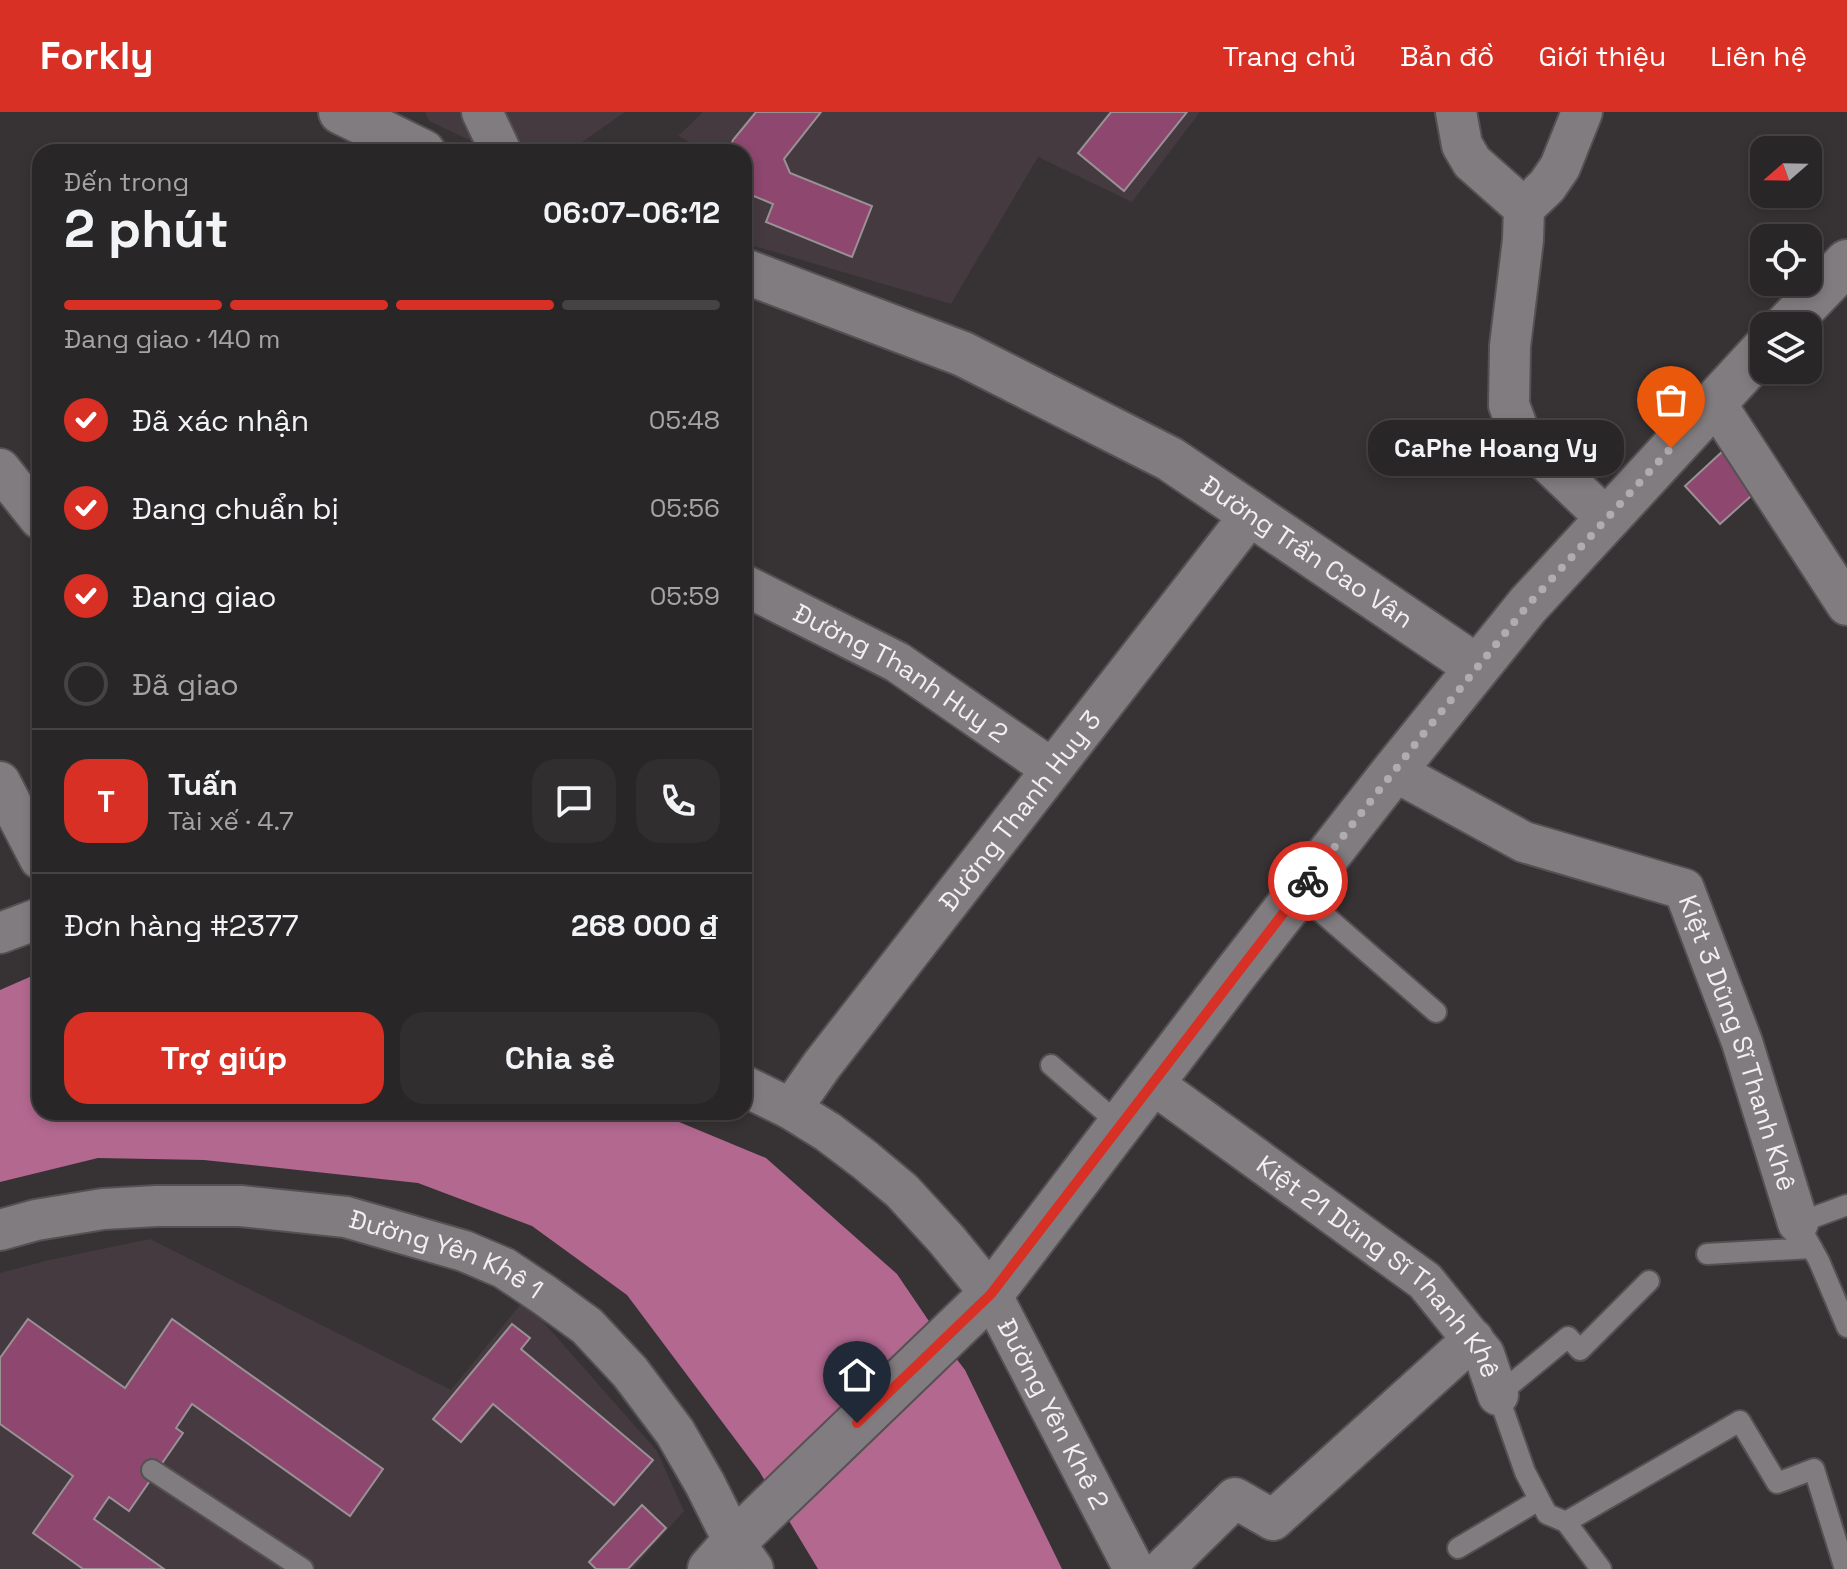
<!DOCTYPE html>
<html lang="vi">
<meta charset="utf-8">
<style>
:root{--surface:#292627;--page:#312e2f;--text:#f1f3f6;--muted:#a5a5a7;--line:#454344;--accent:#d93025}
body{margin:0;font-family:"Space Grotesk",sans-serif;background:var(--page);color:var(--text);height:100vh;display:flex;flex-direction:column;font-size:30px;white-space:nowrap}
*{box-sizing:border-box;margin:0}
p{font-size:26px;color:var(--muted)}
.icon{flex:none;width:44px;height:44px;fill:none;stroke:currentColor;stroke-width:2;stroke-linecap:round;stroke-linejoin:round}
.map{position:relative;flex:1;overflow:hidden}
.drawer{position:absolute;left:32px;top:32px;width:720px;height:976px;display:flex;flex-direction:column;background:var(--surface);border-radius:24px;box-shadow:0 4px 12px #0003,0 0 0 2px var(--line)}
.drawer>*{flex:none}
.needle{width:52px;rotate:250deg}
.tools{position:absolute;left:1750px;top:24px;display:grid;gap:16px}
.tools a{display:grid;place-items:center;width:72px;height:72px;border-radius:16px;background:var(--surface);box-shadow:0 4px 12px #0003,0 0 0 2px var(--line);font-size:40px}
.pin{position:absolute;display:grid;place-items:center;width:68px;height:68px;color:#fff;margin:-82px -34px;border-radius:50% 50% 50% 0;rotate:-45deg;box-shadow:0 0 8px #0007}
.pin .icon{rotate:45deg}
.courier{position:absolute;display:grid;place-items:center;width:80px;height:80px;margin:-40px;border:6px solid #d93025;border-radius:50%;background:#fff;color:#222;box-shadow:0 2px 10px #0007}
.bubble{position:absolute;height:56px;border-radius:24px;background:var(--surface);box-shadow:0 4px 12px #0003,0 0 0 2px var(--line);font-size:26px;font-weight:600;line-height:56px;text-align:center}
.head em{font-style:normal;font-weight:600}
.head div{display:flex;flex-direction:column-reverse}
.head{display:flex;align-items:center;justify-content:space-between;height:136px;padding:0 32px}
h1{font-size:52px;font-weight:600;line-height:60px}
.bar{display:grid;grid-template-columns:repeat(4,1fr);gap:12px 8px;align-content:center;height:96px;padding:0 32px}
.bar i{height:10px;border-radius:6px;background:var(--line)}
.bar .current{background:var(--accent)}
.bar p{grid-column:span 4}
.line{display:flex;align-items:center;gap:20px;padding:0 32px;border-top:2px solid var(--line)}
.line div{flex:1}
.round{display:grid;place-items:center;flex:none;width:84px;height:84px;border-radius:24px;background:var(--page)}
ol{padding:0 32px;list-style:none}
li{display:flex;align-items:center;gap:24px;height:88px}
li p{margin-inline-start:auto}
li .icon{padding:8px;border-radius:50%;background:var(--accent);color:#fff;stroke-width:4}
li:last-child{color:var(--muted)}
li i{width:44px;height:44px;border:4px solid var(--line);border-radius:50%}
.cta{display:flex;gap:16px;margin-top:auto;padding:16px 32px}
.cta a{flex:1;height:92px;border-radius:24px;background:var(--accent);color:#fff;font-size:32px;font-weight:600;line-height:92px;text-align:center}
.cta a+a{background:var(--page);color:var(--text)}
header{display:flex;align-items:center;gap:48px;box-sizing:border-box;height:112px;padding:0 40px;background:var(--accent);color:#fff}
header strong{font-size:38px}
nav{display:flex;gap:44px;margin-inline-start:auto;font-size:28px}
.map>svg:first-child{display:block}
.built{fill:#443a3f}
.water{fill:#b36890}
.building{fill:#8e476e;stroke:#989295;stroke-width:2}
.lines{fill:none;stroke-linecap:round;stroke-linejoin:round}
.lane-casing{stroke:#555153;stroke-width:24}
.street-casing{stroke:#555153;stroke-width:44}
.secondary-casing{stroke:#555153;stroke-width:48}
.lane{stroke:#817c7f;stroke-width:20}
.street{stroke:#817c7f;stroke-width:40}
.secondary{stroke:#817c7f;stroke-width:44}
.done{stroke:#b1adae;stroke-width:8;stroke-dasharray:0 14.4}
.route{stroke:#d93025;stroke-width:10}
.labels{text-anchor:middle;stroke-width:6;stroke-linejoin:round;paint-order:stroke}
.street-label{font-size:26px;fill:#f2eff0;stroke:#373234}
</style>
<header>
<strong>Forkly</strong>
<nav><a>Trang chủ</a><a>Bản đồ</a><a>Giới thiệu</a><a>Liên hệ</a></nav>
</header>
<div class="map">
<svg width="1847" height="1457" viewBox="0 0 1847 1457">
<rect width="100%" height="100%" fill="#373234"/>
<path class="built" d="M425,0H625L568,40H495L429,9Z
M703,0H1200L1132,90L1038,45L951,192L744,131V118L758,67L744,40H708L678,24Z
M150,1127L451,1278L524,1188L657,1339L684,1399L633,1457H0V1161L49,1148Z"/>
<path class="water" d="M40,862V1000H655L766,1046L897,1162L939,1224L965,1258L1062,1457H818L759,1359L627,1183L532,1114L418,1071L204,1048L98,1046L0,1070V878L32,864Z"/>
<path class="building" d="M756,0H821L784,47L790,61L872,94L852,145L766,110L773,92L744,80V40H728L733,28Z
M1111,0H1187L1124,79L1078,41Z
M1724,338L1760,376L1720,412L1685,374Z
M28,1207L125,1276L172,1207L383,1357L350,1404L192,1292L176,1316L183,1321L129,1399L109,1385L94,1407L164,1457H83L33,1421L73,1364L0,1312V1246Z
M512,1212L530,1226L521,1237L653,1348L614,1393L493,1292L461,1330L433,1307Z
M642,1393L666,1416L628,1457H596L589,1450Z"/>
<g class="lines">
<g class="lane-casing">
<path id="lane" d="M1299,781L1436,900
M1051,953L1120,1013
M1847,1093L1798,1111L1819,1149L1847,1215
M1707,1142L1812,1136
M152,1358L303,1457
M1566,1410L1740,1309L1777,1371L1814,1357L1845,1457
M1458,1436L1539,1388
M1601,1457L1566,1410L1547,1402L1525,1360L1498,1283L1568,1225L1580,1238L1649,1169"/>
</g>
<g class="street-casing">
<g id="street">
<path d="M482,0L501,40"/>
<path d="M1456,0L1462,33L1472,50L1524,96L1523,128L1510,234L1509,293L1519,320L1537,340L1607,407"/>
<path d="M1524,96L1547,74L1560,55L1582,0"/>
<path d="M1714,289L1847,493"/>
<path d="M0,357L40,407"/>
<path id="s1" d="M744,473L897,550L1052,657"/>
<path id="s2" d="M1394,659L1524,730L1684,777L1742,930L1798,1111"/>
<path d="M0,670L40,747"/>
<path d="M0,821L40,806"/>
<path id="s3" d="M1152,971L1425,1169L1484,1242L1498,1283"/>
<path id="s4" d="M744,974L791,997L828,1020L865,1048L902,1079L946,1127L991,1182L1134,1457"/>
<path id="s5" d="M791,997L822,953L1251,402"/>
<path id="s6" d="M0,1118L36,1108L103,1097L157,1094H240L346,1105L464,1139L504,1156L543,1182L587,1214L630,1260L675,1320L705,1372L734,1430L753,1457"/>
<path d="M1163,1457L1235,1386L1273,1408L1473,1227"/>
</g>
</g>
<g class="secondary-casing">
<g id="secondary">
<path d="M341,0L423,40"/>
<path id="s7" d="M744,159L963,242L1170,347L1477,555"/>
<path d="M1786,214L1847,150"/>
<path d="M710,1457L734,1430L771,1394L991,1182L1235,862L1394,659L1528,493L1764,237"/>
</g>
</g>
<use href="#lane" class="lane"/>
<use href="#street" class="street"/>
<use href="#secondary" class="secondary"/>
</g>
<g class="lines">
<path class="done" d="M1308,769L1424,621L1528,493L1671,336"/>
<path class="route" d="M857,1311L991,1182L1308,769"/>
</g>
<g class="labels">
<g class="street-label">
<text dy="9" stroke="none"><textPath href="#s7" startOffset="632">Đường Trần Cao Vân</textPath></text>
<text dy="9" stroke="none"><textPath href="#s1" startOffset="180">Đường Thanh Huy 2</textPath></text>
<text dy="9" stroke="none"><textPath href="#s5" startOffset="376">Đường Thanh Huy 3</textPath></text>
<text dy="9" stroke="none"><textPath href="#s2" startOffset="478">Kiệt 3 Dũng Sĩ Thanh Khê</textPath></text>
<text dy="9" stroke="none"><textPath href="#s6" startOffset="456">Đường Yên Khê 1</textPath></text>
<text dy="9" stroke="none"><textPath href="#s3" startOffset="294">Kiệt 21 Dũng Sĩ Thanh Khê</textPath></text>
<text dy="9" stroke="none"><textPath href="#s4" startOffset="462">Đường Yên Khê 2</textPath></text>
</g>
</g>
</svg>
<div class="tools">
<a><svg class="needle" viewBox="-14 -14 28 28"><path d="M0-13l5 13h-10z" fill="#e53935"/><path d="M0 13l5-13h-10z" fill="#a5a5a7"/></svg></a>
<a><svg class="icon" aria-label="locate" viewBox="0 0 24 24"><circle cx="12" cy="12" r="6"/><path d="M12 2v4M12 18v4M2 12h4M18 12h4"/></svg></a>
<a><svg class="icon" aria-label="layers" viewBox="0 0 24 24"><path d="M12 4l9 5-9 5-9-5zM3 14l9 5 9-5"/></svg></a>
</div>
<div class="pin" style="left:1671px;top:336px;background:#ea580c"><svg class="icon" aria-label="bag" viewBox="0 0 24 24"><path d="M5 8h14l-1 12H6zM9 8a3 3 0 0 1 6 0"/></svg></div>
<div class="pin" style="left:857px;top:1311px;background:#1f2937"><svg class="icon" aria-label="home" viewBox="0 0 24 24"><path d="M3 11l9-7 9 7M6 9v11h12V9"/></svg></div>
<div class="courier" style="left:1308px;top:769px"><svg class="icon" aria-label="bike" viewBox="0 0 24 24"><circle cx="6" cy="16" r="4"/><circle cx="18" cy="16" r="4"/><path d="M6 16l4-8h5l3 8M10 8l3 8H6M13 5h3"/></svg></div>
<div class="bubble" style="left:1368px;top:308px;width:256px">CaPhe Hoang Vy</div>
<section class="drawer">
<div class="head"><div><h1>2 phút</h1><p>Đến trong</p></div><em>06:07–06:12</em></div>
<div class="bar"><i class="current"></i><i class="current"></i><i class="current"></i><i></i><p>Đang giao · 140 m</p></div>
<ol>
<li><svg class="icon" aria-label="check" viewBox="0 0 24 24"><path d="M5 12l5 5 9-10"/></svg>Đã xác nhận<p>05:48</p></li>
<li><svg class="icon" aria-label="check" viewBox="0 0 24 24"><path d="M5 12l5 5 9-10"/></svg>Đang chuẩn bị<p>05:56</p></li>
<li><svg class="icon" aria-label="check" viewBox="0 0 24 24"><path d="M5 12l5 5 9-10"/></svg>Đang giao<p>05:59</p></li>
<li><i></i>Đã giao</li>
</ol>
<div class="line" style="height:144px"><b class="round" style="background:var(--accent);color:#fff">T</b><div><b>Tuấn</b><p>Tài xế · 4.7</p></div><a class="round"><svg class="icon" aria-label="chat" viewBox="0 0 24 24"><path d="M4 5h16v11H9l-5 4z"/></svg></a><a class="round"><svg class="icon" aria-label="phone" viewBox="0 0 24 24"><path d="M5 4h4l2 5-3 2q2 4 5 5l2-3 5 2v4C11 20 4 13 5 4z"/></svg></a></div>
<div class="line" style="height:104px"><div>Đơn hàng #2377</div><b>268 000 ₫</b></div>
<div class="cta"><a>Trợ giúp</a><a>Chia sẻ</a></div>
</section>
</div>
